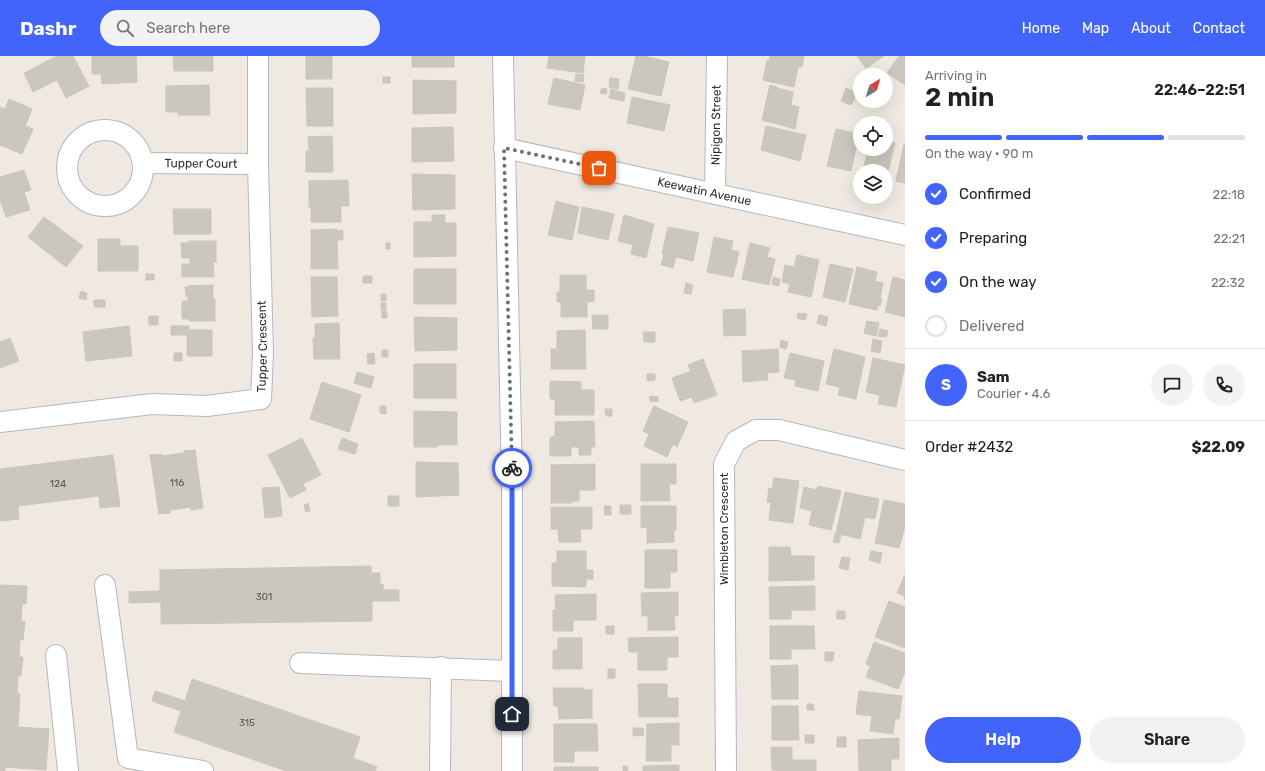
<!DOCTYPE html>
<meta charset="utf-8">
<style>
:root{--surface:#fff;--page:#f2f2f2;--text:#222;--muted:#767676;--line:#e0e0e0;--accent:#4264fb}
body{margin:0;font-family:Rubik,sans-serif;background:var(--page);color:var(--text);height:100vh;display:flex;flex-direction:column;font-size:15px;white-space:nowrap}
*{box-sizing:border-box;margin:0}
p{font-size:13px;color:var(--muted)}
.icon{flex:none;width:22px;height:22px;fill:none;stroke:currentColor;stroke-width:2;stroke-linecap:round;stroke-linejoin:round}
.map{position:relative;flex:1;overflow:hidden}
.drawer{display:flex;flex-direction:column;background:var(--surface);width:360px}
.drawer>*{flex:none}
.needle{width:26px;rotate:38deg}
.controls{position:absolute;left:853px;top:12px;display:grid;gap:8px}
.controls a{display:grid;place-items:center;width:40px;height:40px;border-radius:50%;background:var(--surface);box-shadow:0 4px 16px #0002;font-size:20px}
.pin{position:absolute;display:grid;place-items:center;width:34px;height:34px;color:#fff;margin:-17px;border-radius:8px;box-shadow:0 2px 6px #0006}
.courier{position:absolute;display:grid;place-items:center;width:40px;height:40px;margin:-20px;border:3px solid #4264fb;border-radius:50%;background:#fff;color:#222;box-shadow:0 1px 5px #0007}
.head em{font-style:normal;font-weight:600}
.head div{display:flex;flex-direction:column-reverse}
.head{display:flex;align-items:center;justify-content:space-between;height:68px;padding:0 20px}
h1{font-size:26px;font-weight:600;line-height:30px}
.bar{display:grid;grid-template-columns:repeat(4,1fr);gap:6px 4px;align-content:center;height:48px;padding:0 20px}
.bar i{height:5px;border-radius:3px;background:var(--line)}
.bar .on{background:var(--accent)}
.bar p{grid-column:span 4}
.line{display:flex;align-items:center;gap:10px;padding:0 20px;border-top:1px solid var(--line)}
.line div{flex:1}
.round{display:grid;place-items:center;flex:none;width:42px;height:42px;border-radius:21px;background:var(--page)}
ol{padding:0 20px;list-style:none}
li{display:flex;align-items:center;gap:12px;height:44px}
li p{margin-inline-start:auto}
li .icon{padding:4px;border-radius:50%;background:var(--accent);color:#fff;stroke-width:4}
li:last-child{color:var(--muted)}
li i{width:22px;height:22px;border:2px solid var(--line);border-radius:50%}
.button{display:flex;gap:8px;margin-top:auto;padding:8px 20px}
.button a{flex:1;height:46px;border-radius:24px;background:var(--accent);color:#fff;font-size:16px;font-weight:600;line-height:46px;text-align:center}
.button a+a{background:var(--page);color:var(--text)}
header{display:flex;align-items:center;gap:24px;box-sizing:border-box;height:56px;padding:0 20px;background:var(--accent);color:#fff}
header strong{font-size:19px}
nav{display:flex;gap:22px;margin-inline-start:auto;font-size:14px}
.search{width:280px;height:36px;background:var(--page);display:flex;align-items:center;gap:10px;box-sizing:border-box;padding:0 14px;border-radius:22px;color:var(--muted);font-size:15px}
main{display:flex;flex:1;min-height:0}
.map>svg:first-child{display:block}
.building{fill:#cbc7bf;stroke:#cbc5ba}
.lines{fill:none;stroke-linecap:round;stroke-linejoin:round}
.minor-casing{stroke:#b4b7c1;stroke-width:22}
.minor{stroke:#fff;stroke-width:20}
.done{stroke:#726f6d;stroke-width:4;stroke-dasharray:0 7.2}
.route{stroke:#4264fb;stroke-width:5}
.labels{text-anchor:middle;stroke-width:3.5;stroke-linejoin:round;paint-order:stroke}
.number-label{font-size:10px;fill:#555452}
.street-label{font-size:12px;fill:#2e2e2e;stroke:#fff}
</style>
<header>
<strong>Dashr</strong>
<div class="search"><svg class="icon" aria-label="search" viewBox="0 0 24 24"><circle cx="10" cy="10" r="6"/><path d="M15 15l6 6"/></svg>Search here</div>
<nav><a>Home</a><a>Map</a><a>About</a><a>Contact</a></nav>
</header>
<main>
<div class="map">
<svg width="905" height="715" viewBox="0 0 905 715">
<rect width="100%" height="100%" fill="#efe9e1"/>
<path class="building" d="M57,0H73L89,30L66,42L57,24L33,36L24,17Z
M92,0H136L137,26L102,28L101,18H92Z
M173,0H213V15H174Z
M306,0H332V23H306Z
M412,0H454V11H412Z
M549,0H585L583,17L547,12Z
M636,0H643L669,6L661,40L628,33Z
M770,0H804L802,11H798L794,31L763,24L767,4L769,5Z
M857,0H884L866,12Z
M899,0H905V29L887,17Z
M576,18L584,19L583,26L575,25Z
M383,21H390V27H383Z
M554,22L585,29L580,54L548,48Z
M610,22L619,23L618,33L609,31Z
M413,24L456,25V57L413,58Z
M209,29L210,59H178V56H166V30Z
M770,29L777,31V32L793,36L791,49L799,51L795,73L762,64Z
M306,32H333V70H307Z
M602,32L607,33L606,38L600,37Z
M846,32L857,37L851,49L841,45Z
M611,33L625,37L624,45L609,42Z
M632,41L670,49L664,75L627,67Z
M9,43L32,53L25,70L33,73L22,98L0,89V51L5,53Z
M766,70L806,79L800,105L761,94Z
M453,71L454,105L412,106V72Z
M836,73L859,78L851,115L827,110Z
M332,80L333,116H306V95H309L308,81Z
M886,85L895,87L887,120H886V115H863L868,93H886Z
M904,88H905V127L896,125Z
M24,114L31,134L24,136L30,154L6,161L0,144V121Z
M412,118L455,119V153L413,154Z
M348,124L349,150H341V166H311V151H309V125Z
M556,145L579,151L572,184L548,179Z
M582,151L614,158L608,184L578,177Z
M173,153H211V178H174Z
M432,159H445V167H456V200L414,201V166H432Z
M624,159L654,168L646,202L631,198L633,189L618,185Z
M44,161L83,190L66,211L28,181Z
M668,171L699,177L693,205L676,201L673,212L661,209L664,198H662Z
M337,173V175L343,174V184H337L338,213H311V174Z
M714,181L733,185L731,194L739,196L733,221L707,216Z
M98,183H120V190H138V215H98Z
M189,185H216V206H213L214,221H182V208H190V202H182L181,187H189Z
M386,187H390V193H386Z
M750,187L770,192L767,201L775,203L769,229L742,223Z
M797,199L819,204L811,241L788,236L790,228L782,226L785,209L794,211Z
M830,208L853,213L845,246L823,241Z
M857,211L877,216L875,225L883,227L880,243H882L880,250L878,249L877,254L849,248Z
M414,213H456V248H414Z
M146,218H154V224H146Z
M560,219H586V234H594V245L587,246V261H561V246H557V236H560Z
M363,220H372V227H363Z
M311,221H337L338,260L312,261Z
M773,221L780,223L779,230L772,228Z
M893,221L905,224V261L885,256Z
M686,227L693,229L691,238L684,237Z
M213,229V243H215V265H189V263H182V245H188V240H186L185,231H188V230Z
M81,235L87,237L86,244L79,242Z
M381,238H386V245H381Z
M94,244H105V251H94Z
M381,247H386V254H381Z
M745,253L746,279L724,280L723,254Z
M382,255L387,256V262H382Z
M798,257L807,258L805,264L797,262Z
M592,259H608V273H593Z
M819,259L828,261L826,270L817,267Z
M149,260H158V269H149Z
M414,261L457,262V294L415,295Z
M867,265L879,267L876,280L864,277Z
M339,267L340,303H314L313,282H315V268Z
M129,270L132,300L86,305L83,276Z
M171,270H189V274H212V300H187V279H171Z
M880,273L888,275L886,281L878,280Z
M585,274L586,313H551V293H557V275Z
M643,276H655V286H644Z
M10,282L19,305L0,312V286Z
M873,283L882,285L880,297L871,295Z
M781,284L788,286L786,293L780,291Z
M778,293L779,316L767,317L768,324L743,326L742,295Z
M834,293L865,301L856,343L838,339L840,331L826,328Z
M382,294H388V301H382Z
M174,297H182V305H174Z
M374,297L375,308H368L367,298Z
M790,297L824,305L818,335L795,330L796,324L784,322Z
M873,302L905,309L896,351L878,348L880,339L866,336Z
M703,303L717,339L694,347L692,341L680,345L672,322L691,315L688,309Z
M414,308H456V342H414Z
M357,316L374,321L371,332L354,327Z
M647,318H655V324L647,325Z
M550,325L581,326V334H594V359H555V343H550Z
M322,326L361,339L349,376L310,363Z
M650,340L658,341V346L650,345Z
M380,350H386V358L380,357Z
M654,350L688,366L677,391L673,388L667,401L644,390L649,378L643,375Z
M605,353H612V360H606Z
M414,355L457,356V389H437V391H414Z
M594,365L595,391H591V399H579V391H571V400H550V381H555V366Z
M302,382L321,419L303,428L306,434L290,442L268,399Z
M342,382L358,388L355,398L338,393Z
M195,394L203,452L191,454V451L170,454V457L159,458L150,399L162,398V400L184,397V395Z
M113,399L120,450L100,452L99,440L18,450L19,463L1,465L0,455V413Z
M416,406L458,407L459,439L416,441Z
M595,408V434H579V445H572V447H551V409Z
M641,408H676V428H669L670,445H641Z
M774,422L799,425L793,467L769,464L771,447L767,446L769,432L772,433Z
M818,430L841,435L831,474L809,469L812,455L800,452L804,431L817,434Z
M279,431L282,460L265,462L262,432Z
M845,436L879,443L875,463L865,461L860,483L836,477Z
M388,440H399V450H388Z
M884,444L905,448V470L899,492L875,487Z
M308,447L310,455L306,456L304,449Z
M620,449H631V458H620Z
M604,450H611V459H605Z
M641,450H676V474H674V486L647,487V471L641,472Z
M551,451H592V473H580L581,486H559L558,473H551Z
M835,478L841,479L839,487L833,486Z
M769,491H790L791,500H814V524L769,525Z
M645,494H677V516H670V532H645Z
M557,495H586V514H593V523H586V531L552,530V507H557Z
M871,495L882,497L880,507L869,504Z
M842,501L850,502L848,514L839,512Z
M371,510V517H380V528H383V534H399V545H372V565L161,568V546L129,547V536L160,535V514Z
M905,519V543H904L905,540L897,537Z
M0,529L27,530L26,548H22L21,565L25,566L23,584H20L19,601H23L21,620H18L17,637L20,638L18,671L49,673L46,714L5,711V715H0Z
M815,530V554H791V563H770L769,531Z
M678,536V560H674L675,574H648V560H642L641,537Z
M596,538V564H573V575H553V554H556L555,539Z
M889,545L905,551V592L875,581Z
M837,555H845V563H837Z
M606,570H614V578H606Z
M770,570H814L815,593H791V603H770Z
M678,581V601H667V614H638V596H629L628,582Z
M558,582H582V613H553V594H558Z
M874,586L905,597V618H904L898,633L866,621L870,610L866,608Z
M825,596H834L833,605H825Z
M798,609V643H772L771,610Z
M608,613H615V622H608Z
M192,623L360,681L353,702L377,711L375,715H286L174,676L181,655L152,645L155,635L185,645Z
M638,628H667V642H678V661H639Z
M553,632H583V634H592V662L559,663L558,650H554Z
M859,635L902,640L899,663H895L893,678L870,675L872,660L856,658Z
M807,648H813L814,654H807Z
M772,650H798L799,684H772Z
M679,667V689H671V705H646L647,668Z
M554,668H597L598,695H574V706H554Z
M633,672H643L644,679L633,680Z
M805,679H814V687H805Z
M837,681H846V691H837Z
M899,682V703H891V715H859L858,684Z
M771,691H792V704H816V715H777V714H772Z
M679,709V715H643V710Z
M623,710H627L628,715H623Z
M554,711H598V715H554Z"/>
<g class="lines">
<g class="minor-casing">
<g id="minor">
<path d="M503,0L512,426V715"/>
<circle cx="105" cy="112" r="38"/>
<path id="s1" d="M504,92L905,179"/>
<path id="s2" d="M143,107L258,108"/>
<path id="s3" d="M715,138L717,0"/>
<path id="s4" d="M0,366L152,348L207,350L261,343L263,297L258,108V0"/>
<path d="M105,529L128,702L203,715"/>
<path d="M56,599L68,715"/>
<path d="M300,607L512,615"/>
<path d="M440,715L441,611"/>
<path d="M726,715L724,408L736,385L756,374H779L905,404"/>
</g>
</g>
<use href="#minor" class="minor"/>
</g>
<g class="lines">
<path class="done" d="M512,412L504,92L599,112"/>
<path class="route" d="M512,412V658"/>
</g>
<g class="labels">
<g class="number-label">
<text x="177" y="430">116</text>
<text x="58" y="431">124</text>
<text x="264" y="544">301</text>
<text x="247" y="670">315</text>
</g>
<g class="street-label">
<text dy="4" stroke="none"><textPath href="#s3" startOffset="69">Nipigon Street</textPath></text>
<text dy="4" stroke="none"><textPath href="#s2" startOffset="58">Tupper Court</textPath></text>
<text dy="4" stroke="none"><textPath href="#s1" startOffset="205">Keewatin Avenue</textPath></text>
<text dy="4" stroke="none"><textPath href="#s4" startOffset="315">Tupper Crescent</textPath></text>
<text transform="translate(724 473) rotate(-90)" y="4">Wimbleton Crescent</text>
</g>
</g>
</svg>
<div class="controls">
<a><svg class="needle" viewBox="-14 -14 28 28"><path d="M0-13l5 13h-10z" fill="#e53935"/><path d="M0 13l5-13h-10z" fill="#767676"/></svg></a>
<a><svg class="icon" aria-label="locate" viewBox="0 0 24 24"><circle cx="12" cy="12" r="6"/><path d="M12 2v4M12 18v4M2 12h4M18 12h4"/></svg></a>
<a><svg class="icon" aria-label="layers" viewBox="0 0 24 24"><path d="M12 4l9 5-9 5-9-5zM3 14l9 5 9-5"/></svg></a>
</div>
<div class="pin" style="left:599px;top:112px;background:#ea580c"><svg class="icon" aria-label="bag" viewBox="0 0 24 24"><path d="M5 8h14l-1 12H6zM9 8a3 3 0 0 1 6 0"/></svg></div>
<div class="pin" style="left:512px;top:658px;background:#1f2937"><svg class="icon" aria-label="home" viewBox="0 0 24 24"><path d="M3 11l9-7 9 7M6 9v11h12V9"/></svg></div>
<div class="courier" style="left:512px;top:412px"><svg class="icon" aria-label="bike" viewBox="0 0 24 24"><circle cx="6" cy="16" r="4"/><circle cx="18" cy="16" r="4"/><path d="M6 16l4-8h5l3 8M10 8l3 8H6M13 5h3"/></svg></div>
</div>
<section class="drawer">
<div class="head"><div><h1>2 min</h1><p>Arriving in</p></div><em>22:46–22:51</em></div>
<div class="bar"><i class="on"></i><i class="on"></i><i class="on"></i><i></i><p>On the way · 90 m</p></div>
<ol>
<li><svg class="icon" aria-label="check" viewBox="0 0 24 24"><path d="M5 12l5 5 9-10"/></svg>Confirmed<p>22:18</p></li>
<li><svg class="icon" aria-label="check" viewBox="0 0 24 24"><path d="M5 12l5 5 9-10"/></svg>Preparing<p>22:21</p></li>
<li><svg class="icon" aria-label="check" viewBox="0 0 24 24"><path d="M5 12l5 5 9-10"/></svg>On the way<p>22:32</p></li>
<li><i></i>Delivered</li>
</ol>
<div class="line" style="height:72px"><b class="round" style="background:var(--accent);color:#fff">S</b><div><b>Sam</b><p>Courier · 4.6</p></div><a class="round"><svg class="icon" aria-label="chat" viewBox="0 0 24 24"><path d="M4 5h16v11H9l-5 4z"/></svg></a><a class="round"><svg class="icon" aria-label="phone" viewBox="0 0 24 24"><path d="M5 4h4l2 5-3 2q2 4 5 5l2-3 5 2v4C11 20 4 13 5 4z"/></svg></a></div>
<div class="line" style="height:52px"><div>Order #2432</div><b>$22.09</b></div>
<div class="button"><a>Help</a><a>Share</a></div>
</section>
</main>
